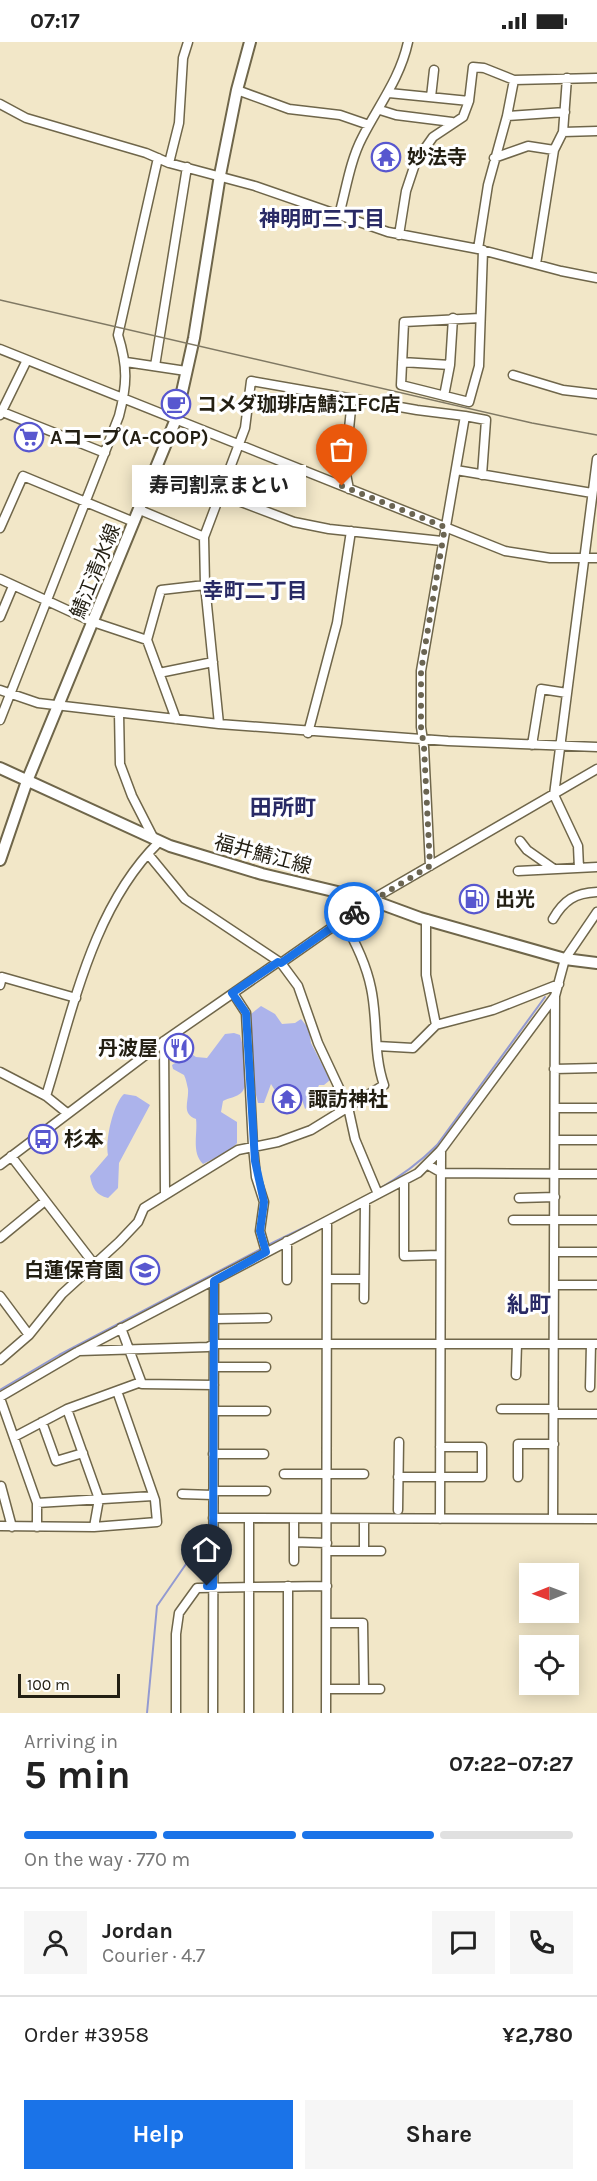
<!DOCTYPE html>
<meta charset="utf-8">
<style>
:root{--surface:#fff;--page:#f6f6f6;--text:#222;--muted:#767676;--line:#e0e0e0;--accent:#1a73e8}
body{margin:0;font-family:Karla,"Noto Sans JP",sans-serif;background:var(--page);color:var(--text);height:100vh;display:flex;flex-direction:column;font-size:22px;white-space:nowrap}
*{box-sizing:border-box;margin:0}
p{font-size:20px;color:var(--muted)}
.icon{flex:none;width:33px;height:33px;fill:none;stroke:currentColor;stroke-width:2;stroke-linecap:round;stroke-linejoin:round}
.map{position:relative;height:1671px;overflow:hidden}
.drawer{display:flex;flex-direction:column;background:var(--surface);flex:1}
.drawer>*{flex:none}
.needle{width:39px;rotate:269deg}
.buttons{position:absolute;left:519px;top:1521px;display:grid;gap:12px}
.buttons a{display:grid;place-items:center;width:60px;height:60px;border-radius:0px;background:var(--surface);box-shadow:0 3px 15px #0003;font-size:30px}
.scale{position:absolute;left:18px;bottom:15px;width:102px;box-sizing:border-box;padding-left:6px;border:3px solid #231f13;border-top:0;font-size:16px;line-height:21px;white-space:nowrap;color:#231f13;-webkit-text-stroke:4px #fff;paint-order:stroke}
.pin{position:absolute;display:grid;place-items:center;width:51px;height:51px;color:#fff;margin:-62px -26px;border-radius:50% 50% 50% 0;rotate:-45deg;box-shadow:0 0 6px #0007}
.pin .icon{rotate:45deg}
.courier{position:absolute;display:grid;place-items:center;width:60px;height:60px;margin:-30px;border:4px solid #1a73e8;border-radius:50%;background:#fff;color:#222;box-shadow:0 2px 8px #0007}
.bubble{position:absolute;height:42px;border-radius:0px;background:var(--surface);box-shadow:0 3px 15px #0003;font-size:20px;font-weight:700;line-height:42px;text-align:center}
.summary em{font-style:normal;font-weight:700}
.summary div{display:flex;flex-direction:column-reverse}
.summary{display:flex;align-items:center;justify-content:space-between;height:102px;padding:0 24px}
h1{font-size:39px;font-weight:700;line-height:45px}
.bar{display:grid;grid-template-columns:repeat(4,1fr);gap:9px 6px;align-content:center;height:72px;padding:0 24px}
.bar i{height:8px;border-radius:4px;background:var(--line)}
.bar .current{background:var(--accent)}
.bar p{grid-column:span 4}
.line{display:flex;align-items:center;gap:15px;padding:0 24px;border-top:2px solid var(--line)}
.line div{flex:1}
.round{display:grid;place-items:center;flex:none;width:63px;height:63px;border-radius:0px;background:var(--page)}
.primary-button{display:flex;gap:12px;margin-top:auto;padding:12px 24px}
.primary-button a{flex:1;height:69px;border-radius:0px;background:var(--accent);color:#fff;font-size:24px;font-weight:700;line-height:69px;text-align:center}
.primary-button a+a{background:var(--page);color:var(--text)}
.status{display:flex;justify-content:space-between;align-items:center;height:42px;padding:0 30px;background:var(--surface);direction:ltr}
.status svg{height:16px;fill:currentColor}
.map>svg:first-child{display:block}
.forest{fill:#acb3eb}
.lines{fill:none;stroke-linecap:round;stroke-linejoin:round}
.stream{stroke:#939ad1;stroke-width:2}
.minor-casing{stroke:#6f664a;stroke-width:11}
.major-casing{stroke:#6f664a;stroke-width:14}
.minor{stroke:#fff;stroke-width:8}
.major{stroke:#fff;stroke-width:10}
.tram{stroke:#7f7863;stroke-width:1.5}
.done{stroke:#6b6552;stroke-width:6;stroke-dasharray:0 10.8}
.route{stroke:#1a73e8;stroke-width:8}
.labels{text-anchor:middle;stroke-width:6;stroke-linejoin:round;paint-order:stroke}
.poi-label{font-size:20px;font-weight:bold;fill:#231f13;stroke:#fff;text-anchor:start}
.street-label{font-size:20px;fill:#231f13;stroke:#fff}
.neighbourhood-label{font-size:21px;font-weight:bold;fill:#292a65;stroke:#fff}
.quarter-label{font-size:22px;font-weight:bold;fill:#292a65;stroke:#fff}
</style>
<div class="status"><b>07:17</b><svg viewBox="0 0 49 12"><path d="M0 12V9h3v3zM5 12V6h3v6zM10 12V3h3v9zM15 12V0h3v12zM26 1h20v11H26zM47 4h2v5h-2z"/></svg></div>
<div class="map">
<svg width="597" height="1671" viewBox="0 0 597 1671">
<rect width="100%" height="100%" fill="#f2e7c8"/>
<path class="forest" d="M261,964L275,972L282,982L295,981L301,977L309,987L311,1001L330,1038L324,1043H319L311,1062L305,1067C302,1056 299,1049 286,1047L285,1057L281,1058L271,1042L264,1061H258C250,1032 251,1002 251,972Z
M234,991L240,993C244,1007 252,1041 241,1051C237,1055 228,1056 223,1059L221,1070L237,1080V1101L231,1108L203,1122C191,1110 198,1092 196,1077C181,1071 189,1060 188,1047C187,1043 186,1037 184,1033L173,1027L172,1023L190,1011L196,1015L207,1016L225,992Z
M124,1052L136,1054L150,1063L119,1121L118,1146L108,1156C96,1153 92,1146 90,1134L108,1113C105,1099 113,1062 124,1052Z"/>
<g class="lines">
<path class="stream" d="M268,1203C325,1174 392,1149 437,1103L545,955
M0,1348L59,1313L263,1206
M147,1671L157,1564L204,1496L208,1484"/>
<g class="minor-casing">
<path id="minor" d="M237,48L289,67L340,73L369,83
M389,51L469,59
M431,55L434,28
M0,62L26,76L146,111L169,121L255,144L388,190L478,207L561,229L597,236
M380,68L396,73L452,80
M507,74L565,70
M563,90L597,89
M494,116L528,104L554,108
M169,121L179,81L183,16L188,0
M339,173C346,148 350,119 362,96C378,64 400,37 408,0
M399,193L406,149L416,119L433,95L463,75L469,59L473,25L484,26L514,38
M478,207L488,143L507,74L514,38L597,36
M536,222L554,108L563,90L567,36
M480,276L404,280L401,343L469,360L479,324L483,208
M0,307L505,509L550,516H597
M126,320L186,329
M402,320L450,323
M155,324L187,125
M513,333L563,348L597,352
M444,354L450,323L453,276
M0,369L105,411
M0,373L27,318
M465,374L486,378L482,433
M456,428L592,451
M349,447L345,427L352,357
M220,452L294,480L329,487L442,499
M140,468L204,495
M0,486L23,434L134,480
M0,537L93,580L147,598
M0,575L13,544
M159,631L213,620
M0,648L38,661L219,682L448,699L597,705
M119,671L120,722L132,754L154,797
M176,677L147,598L161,548L205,543
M0,678L119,374C127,343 128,325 118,293L158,116
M219,682L205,543L204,495L245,386L251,339L417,368L465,374L421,629V685L424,705L430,824
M308,691L337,581L351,489
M532,703L541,647L567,651
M520,799L527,808L554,827
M148,812L185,857L281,921L298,944L318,1001L348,1065L355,1097L378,1152
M579,826L578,804L554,753L597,417
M518,829L597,825
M426,877V933L436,983
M553,877C564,858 575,851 597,850
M281,921L371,858L597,727
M0,943L2,935L76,956
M233,951L246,971L253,1104L256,1135L264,1160L260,1189L266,1210
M164,999L165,1151
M377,1004L413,1006L436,983L493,968L559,942
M554,1027L597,1026
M0,1030L46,1054L67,1071
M46,1054C73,968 92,866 159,800
M555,1066H597
M555,1098H597
M11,1114L94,1222
M0,1123L164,999L278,920
M428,1123L442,1131L597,1132
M404,1139V1214L440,1213
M519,1156L555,1155
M513,1178H597
M0,1196L45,1159
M287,1199V1238
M554,1210H597
M327,1237H364
M554,1243H597
M0,1254L29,1293
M364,1257L365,1160
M214,1277L267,1276
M121,1286L142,1342L214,1343
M79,1309L208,1305L214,1302H597
M0,1318L29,1293L62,1252L119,1200L138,1180L144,1166L238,1108L278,1100L311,1088L384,1043C373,1012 378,978 371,946C366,921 355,899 342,877
M214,1325H266
M516,1333L517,1302
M590,1345L591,1302
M0,1355L77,1310L418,1131L441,1108L555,954L565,917L597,870
M0,1356L37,1461V1485
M67,1367L99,1457L94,1485
M501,1367H554
M214,1369H266
M554,1372H597
M42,1380L56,1419L83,1411
M14,1395L67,1367L141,1340
M213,1412H264
M284,1432H364
M398,1435H482V1405H440
M518,1435V1402H554
M1,1444L12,1485
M213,1449H266
M182,1452L213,1453
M37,1461L153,1454
M398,1468L399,1400
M213,1476L597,1477
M249,1477V1671
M364,1477V1509
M440,1477L441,1108
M553,1477L555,954
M0,1484L94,1485L157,1480L155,1458L117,1349
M294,1500L327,1501
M327,1509H381
M294,1519V1477
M327,1581H363L364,1647
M326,1647H380
M176,1671V1592L179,1571L197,1546L327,1544
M213,1671L214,1239
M288,1671V1544
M326,1671L327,1179"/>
</g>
<g class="major-casing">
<path id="major" d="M0,726L170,804L262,832L371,858L420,876L565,917L597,921
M0,818L27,739L176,377L194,296L220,133L237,48L250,0"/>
</g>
<use href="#minor" class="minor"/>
<use href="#major" class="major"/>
<path class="tram" d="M0,258L532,381L597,393"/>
</g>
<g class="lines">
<path class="done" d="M342,444L445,485L421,629V685L424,705L430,824L354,870"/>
<path class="route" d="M207,1544H213L214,1239L266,1210L260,1189L264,1160L255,1119L246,971L232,951L278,920L281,921L354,870"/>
</g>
<defs>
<g id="temple-ring" transform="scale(1.5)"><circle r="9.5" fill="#fff" stroke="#5857cf" stroke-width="1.5"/><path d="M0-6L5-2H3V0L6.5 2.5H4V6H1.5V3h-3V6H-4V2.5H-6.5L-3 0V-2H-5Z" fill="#5857cf"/></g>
<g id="cafe-ring" transform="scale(1.5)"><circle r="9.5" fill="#fff" stroke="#5857cf" stroke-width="1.5"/><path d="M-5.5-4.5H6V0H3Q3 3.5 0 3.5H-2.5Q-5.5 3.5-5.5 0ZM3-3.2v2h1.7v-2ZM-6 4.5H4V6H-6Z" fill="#5857cf"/></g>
<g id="supermarket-ring" transform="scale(1.5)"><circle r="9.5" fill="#fff" stroke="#5857cf" stroke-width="1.5"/><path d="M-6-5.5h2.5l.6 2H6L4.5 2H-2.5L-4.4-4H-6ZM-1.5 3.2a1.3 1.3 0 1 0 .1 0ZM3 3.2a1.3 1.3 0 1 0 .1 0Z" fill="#5857cf"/></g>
<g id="fuel-ring" transform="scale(1.5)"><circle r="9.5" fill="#fff" stroke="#5857cf" stroke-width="1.5"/><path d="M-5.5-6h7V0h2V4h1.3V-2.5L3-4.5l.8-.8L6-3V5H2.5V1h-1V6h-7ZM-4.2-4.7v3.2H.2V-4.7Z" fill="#5857cf"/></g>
<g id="restaurant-ring" transform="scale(1.5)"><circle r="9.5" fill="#fff" stroke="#5857cf" stroke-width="1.5"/><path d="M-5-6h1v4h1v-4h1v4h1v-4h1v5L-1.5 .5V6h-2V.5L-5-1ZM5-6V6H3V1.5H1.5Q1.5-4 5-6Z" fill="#5857cf"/></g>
<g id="bus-ring" transform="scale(1.5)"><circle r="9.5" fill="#fff" stroke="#5857cf" stroke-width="1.5"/><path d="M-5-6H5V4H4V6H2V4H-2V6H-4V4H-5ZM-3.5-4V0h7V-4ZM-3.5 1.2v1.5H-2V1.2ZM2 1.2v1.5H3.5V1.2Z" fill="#5857cf"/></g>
<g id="school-ring" transform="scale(1.5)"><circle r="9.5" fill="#fff" stroke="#5857cf" stroke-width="1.5"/><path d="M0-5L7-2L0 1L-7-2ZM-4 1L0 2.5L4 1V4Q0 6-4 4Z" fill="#5857cf"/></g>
</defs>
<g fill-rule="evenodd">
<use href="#temple-ring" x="386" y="115"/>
<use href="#cafe-ring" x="176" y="362"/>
<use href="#supermarket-ring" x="29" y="395"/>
<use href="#fuel-ring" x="474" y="857"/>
<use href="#restaurant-ring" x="179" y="1006"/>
<use href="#temple-ring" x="287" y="1057"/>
<use href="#bus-ring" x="43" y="1097"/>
<use href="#school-ring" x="145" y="1228"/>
</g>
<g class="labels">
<g class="poi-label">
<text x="407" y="122">妙法寺</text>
<text x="197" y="369">コメダ珈琲店鯖江FC店</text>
<text x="50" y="402">Aコープ(A-COOP)</text>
<text x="495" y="864">出光</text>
<text x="158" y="1013" text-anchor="end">丹波屋</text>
<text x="308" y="1064">諏訪神社</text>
<text x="64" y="1104">杉本</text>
<text x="124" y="1235" text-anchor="end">白蓮保育園</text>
</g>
<g class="street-label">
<text transform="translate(95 529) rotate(-68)" y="7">鯖江清水線</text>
<text transform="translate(263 812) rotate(15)" y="7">福井鯖江線</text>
</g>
<g class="neighbourhood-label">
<text x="322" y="184">神明町三丁目</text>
<text x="255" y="556">幸町二丁目</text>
</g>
<g class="quarter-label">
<text x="283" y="773">田所町</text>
<text x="529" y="1270">糺町</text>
</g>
</g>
</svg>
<div class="buttons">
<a><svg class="needle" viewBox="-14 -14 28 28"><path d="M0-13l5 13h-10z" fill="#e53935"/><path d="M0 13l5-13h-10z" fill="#767676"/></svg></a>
<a><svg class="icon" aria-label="locate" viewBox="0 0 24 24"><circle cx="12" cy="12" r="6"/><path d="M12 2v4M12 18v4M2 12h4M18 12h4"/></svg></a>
</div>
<div class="scale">100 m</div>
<div class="pin" style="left:342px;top:444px;background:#ea580c"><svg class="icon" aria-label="bag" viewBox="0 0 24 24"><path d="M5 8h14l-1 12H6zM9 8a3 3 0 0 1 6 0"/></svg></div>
<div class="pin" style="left:207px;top:1544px;background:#1f2937"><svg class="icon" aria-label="home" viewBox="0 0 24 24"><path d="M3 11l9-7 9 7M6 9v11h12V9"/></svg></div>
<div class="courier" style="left:354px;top:870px"><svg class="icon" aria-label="bike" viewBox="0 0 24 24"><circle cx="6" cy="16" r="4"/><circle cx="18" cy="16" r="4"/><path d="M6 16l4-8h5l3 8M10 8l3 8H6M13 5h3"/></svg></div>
<div class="bubble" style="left:132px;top:423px;width:174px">寿司割烹まとい</div>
</div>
<section class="drawer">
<div class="summary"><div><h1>5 min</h1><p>Arriving in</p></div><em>07:22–07:27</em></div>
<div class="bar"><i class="current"></i><i class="current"></i><i class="current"></i><i></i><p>On the way · 770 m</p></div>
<div class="line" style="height:108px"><a class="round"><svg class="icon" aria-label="person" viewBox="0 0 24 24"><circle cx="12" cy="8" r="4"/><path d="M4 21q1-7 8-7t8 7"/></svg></a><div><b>Jordan</b><p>Courier · 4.7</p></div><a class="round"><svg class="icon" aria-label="chat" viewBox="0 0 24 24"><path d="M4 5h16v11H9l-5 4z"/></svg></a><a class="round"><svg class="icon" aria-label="phone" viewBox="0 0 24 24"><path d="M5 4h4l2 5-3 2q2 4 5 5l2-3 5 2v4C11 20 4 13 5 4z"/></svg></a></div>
<div class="line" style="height:78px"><div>Order #3958</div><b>¥2,780</b></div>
<div class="primary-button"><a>Help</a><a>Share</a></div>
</section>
